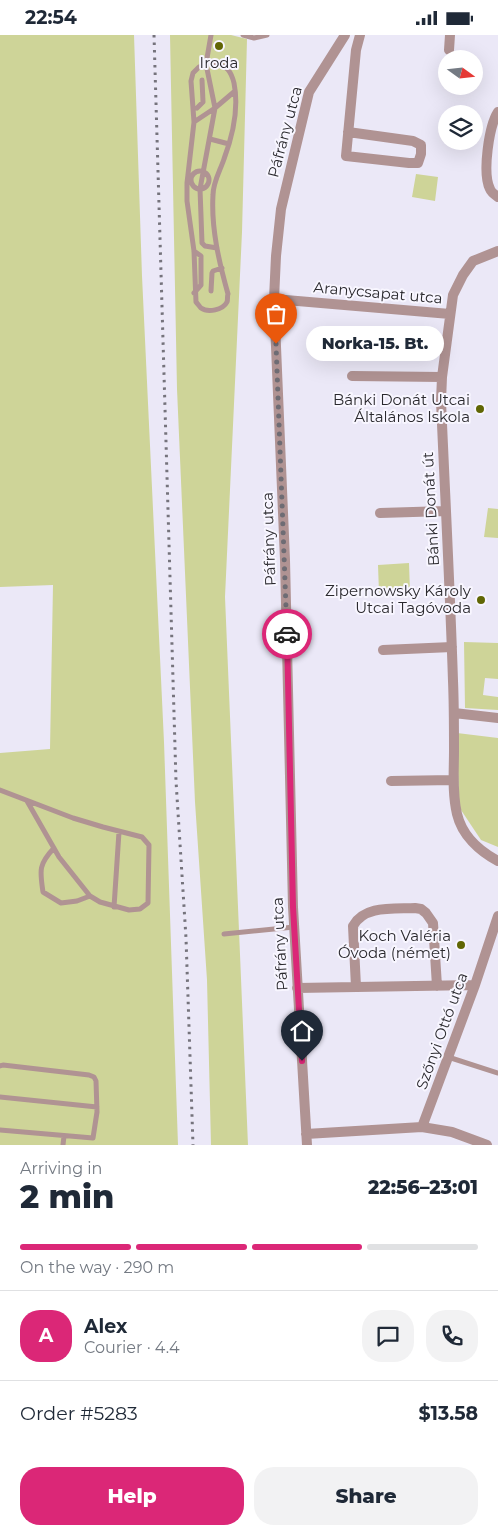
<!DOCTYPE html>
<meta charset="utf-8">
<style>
:root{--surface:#fff;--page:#f2f2f3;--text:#1f2937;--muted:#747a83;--line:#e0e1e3;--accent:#db2777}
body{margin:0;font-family:Montserrat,sans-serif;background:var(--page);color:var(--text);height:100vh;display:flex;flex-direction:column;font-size:19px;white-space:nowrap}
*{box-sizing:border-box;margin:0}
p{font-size:16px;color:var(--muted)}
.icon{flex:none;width:28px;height:28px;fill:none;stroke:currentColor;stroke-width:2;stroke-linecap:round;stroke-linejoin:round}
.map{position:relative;height:1110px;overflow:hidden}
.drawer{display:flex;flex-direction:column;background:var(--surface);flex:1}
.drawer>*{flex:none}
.needle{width:32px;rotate:105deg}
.tools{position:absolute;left:438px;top:15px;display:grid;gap:10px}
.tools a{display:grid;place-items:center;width:45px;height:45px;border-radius:50%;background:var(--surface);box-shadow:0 5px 20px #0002;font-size:25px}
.pin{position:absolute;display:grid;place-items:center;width:42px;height:42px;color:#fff;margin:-51px -21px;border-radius:50% 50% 50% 0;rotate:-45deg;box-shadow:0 0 5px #0007}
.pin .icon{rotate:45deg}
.courier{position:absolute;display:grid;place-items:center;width:50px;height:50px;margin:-25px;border:4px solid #db2777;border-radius:50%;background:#fff;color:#222;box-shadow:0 1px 6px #0007}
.bubble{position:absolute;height:35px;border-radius:18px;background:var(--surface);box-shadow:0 5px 20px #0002;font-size:16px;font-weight:800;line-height:35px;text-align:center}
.head em{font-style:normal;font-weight:800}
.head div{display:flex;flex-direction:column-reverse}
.head{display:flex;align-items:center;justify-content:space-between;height:85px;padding:0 20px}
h1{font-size:32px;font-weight:800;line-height:38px}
.bar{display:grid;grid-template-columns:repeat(4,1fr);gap:8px 5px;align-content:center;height:60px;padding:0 20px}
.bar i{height:6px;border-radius:4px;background:var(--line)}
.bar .on{background:var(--accent)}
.bar p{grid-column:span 4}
.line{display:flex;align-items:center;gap:12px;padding:0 20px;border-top:1px solid var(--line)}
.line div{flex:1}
.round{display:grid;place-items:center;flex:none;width:52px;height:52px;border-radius:20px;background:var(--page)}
.action{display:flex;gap:10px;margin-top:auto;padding:10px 20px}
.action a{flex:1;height:58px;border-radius:20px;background:var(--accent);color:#fff;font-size:20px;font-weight:800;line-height:58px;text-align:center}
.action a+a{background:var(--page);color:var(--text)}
.status{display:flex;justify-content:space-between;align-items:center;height:35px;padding:0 25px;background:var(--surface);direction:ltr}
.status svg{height:14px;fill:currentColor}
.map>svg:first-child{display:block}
.green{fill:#ced498}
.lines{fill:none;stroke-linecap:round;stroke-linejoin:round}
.service{stroke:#b09393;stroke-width:5}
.minor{stroke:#b09393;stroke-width:10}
.rail{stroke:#75737c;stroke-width:3;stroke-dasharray:2.5 5;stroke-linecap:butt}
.done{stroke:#6e6c74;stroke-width:5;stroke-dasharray:0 9}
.route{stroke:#db2777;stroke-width:6}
.poi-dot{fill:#606604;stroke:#f8f6ff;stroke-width:2}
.labels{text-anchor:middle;stroke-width:4;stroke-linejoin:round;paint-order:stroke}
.poi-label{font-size:15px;fill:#2a292e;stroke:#f8f6ff;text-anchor:end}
.street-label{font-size:15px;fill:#2a292e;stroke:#f8f6ff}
</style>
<div class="status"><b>22:54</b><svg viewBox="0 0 49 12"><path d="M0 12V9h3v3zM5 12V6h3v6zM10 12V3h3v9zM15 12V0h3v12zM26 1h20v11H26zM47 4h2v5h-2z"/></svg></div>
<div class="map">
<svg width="498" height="1110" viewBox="0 0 498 1110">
<rect width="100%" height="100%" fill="#ebe8f7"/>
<path class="green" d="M0,0H134L142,241L164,707L178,1110H0V718L50,714L53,550L0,552Z
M170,0H231L247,4L242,197L225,562L248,1110H211L207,945L195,767L177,354Z
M416,139L438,142L435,166L412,162Z
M488,473L498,474V503L484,502Z
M409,528L410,557L379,558L378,530Z
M464,607L498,608V644L485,643L483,660L498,662V675L465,673Z
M457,698L498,703V812L481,805L459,772Z"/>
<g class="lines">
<path class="service" d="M211,0L206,29L215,73L200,154L202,208L205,211L217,213
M243,0L254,3L267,0
M215,28C227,31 231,36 234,48C239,73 233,100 224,124C220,136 213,147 213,160C211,193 219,227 228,259C227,261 228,264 227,267C223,275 208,278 201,273C200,272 197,268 196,267L194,216L187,166V148L194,87L191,46L193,38L199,32L206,29Z
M197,73L203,67L202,45
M194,87L215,73L235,56
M210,104L229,109
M191 145a9 9 0 1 1 18 0a9 9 0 1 1-18 0Z
M194,216L201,221V250L194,258
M211,256L212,238L213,236L222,233
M0,755L73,783L103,792L142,802L149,810L148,868L140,874L129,875L100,867L90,861L59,822L27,766
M54,813C38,830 40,836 43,857L61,868L77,866L90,861
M114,872L119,797
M224,899L294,892
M448,1022L498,1038
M0,1031L3,1030L89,1040L94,1042L96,1046L97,1077L93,1103L0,1095
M0,1062L97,1072
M63,1110L64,1101"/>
<path class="minor" d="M449,15L450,0
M498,77C489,91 482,138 490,154C491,157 495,160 498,162
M348,97L413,106L421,110V119L418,128H409L346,121L356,15L360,0
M498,216L473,226L463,240L453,260L442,342L441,366C445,459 450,553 453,646C454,669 454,692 454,715C454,736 452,758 457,779C462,800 479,816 498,826
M274,264L450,279
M352,341L442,342
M380,478L446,476
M383,615L452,612
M454,678L498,683
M391,746L453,745
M356,952L353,891C364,870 394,874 415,873L421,874L426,878L433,888L437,951
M297,953L475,950
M422,1092L475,950L498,881
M306,1099L422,1092L452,1097L487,1110
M307,1110L293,872L285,525L274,264L276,221L281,174L309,57L345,0"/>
<path class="rail" d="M154,0L176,746L186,903L193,1110"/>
</g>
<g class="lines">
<path class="done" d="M276,309L287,599"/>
<path class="route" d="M287,599L293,872L302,1026"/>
</g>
<g class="poi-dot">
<circle cx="219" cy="11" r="5"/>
<circle cx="480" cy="374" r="5"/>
<circle cx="481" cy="565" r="5"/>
<circle cx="461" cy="910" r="5"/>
</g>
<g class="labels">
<g class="poi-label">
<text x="219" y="33" text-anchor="middle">Iroda</text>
<text x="470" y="370">Bánki Donát Utcai<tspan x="470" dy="17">Általános Iskola</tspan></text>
<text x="471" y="561">Zipernowsky Károly<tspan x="471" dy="17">Utcai Tagóvoda</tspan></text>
<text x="451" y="906">Koch Valéria<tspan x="451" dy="17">Óvoda (német)</tspan></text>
</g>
<g class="street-label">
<text transform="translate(285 97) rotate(-75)" y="5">Páfrány utca</text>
<text transform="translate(378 258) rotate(5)" y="5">Aranycsapat utca</text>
<text transform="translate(431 474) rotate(-93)" y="5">Bánki Donát út</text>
<text transform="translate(269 504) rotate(-92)" y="5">Páfrány utca</text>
<text transform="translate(280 909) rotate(-93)" y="5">Páfrány utca</text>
<text transform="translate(442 996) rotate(-70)" y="5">Szőnyi Ottó utca</text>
</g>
</g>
</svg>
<div class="tools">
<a><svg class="needle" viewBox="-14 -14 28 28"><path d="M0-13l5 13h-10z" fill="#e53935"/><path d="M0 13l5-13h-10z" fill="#747a83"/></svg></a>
<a><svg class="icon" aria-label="layers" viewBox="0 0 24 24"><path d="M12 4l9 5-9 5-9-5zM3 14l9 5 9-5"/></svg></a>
</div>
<div class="pin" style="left:276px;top:309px;background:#ea580c"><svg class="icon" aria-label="bag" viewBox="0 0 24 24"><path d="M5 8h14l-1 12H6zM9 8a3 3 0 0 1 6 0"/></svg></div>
<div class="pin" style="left:302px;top:1026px;background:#1f2937"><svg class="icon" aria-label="home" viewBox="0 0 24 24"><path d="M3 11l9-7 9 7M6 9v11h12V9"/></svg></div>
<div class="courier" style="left:287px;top:599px"><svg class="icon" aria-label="car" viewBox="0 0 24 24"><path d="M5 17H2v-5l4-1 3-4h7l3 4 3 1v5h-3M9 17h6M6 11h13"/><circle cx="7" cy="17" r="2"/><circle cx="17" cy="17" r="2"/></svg></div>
<div class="bubble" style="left:306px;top:291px;width:138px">Norka-15. Bt.</div>
</div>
<section class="drawer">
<div class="head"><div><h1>2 min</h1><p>Arriving in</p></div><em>22:56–23:01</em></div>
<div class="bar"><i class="on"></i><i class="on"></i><i class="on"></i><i></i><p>On the way · 290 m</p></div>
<div class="line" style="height:90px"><b class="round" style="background:var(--accent);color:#fff">A</b><div><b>Alex</b><p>Courier · 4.4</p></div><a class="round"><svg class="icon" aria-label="chat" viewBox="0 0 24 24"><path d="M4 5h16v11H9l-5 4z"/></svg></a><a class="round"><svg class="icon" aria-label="phone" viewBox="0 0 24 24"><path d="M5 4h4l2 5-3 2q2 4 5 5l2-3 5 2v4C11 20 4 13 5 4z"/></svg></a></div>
<div class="line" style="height:65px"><div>Order #5283</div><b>$13.58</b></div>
<div class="action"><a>Help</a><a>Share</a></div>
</section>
